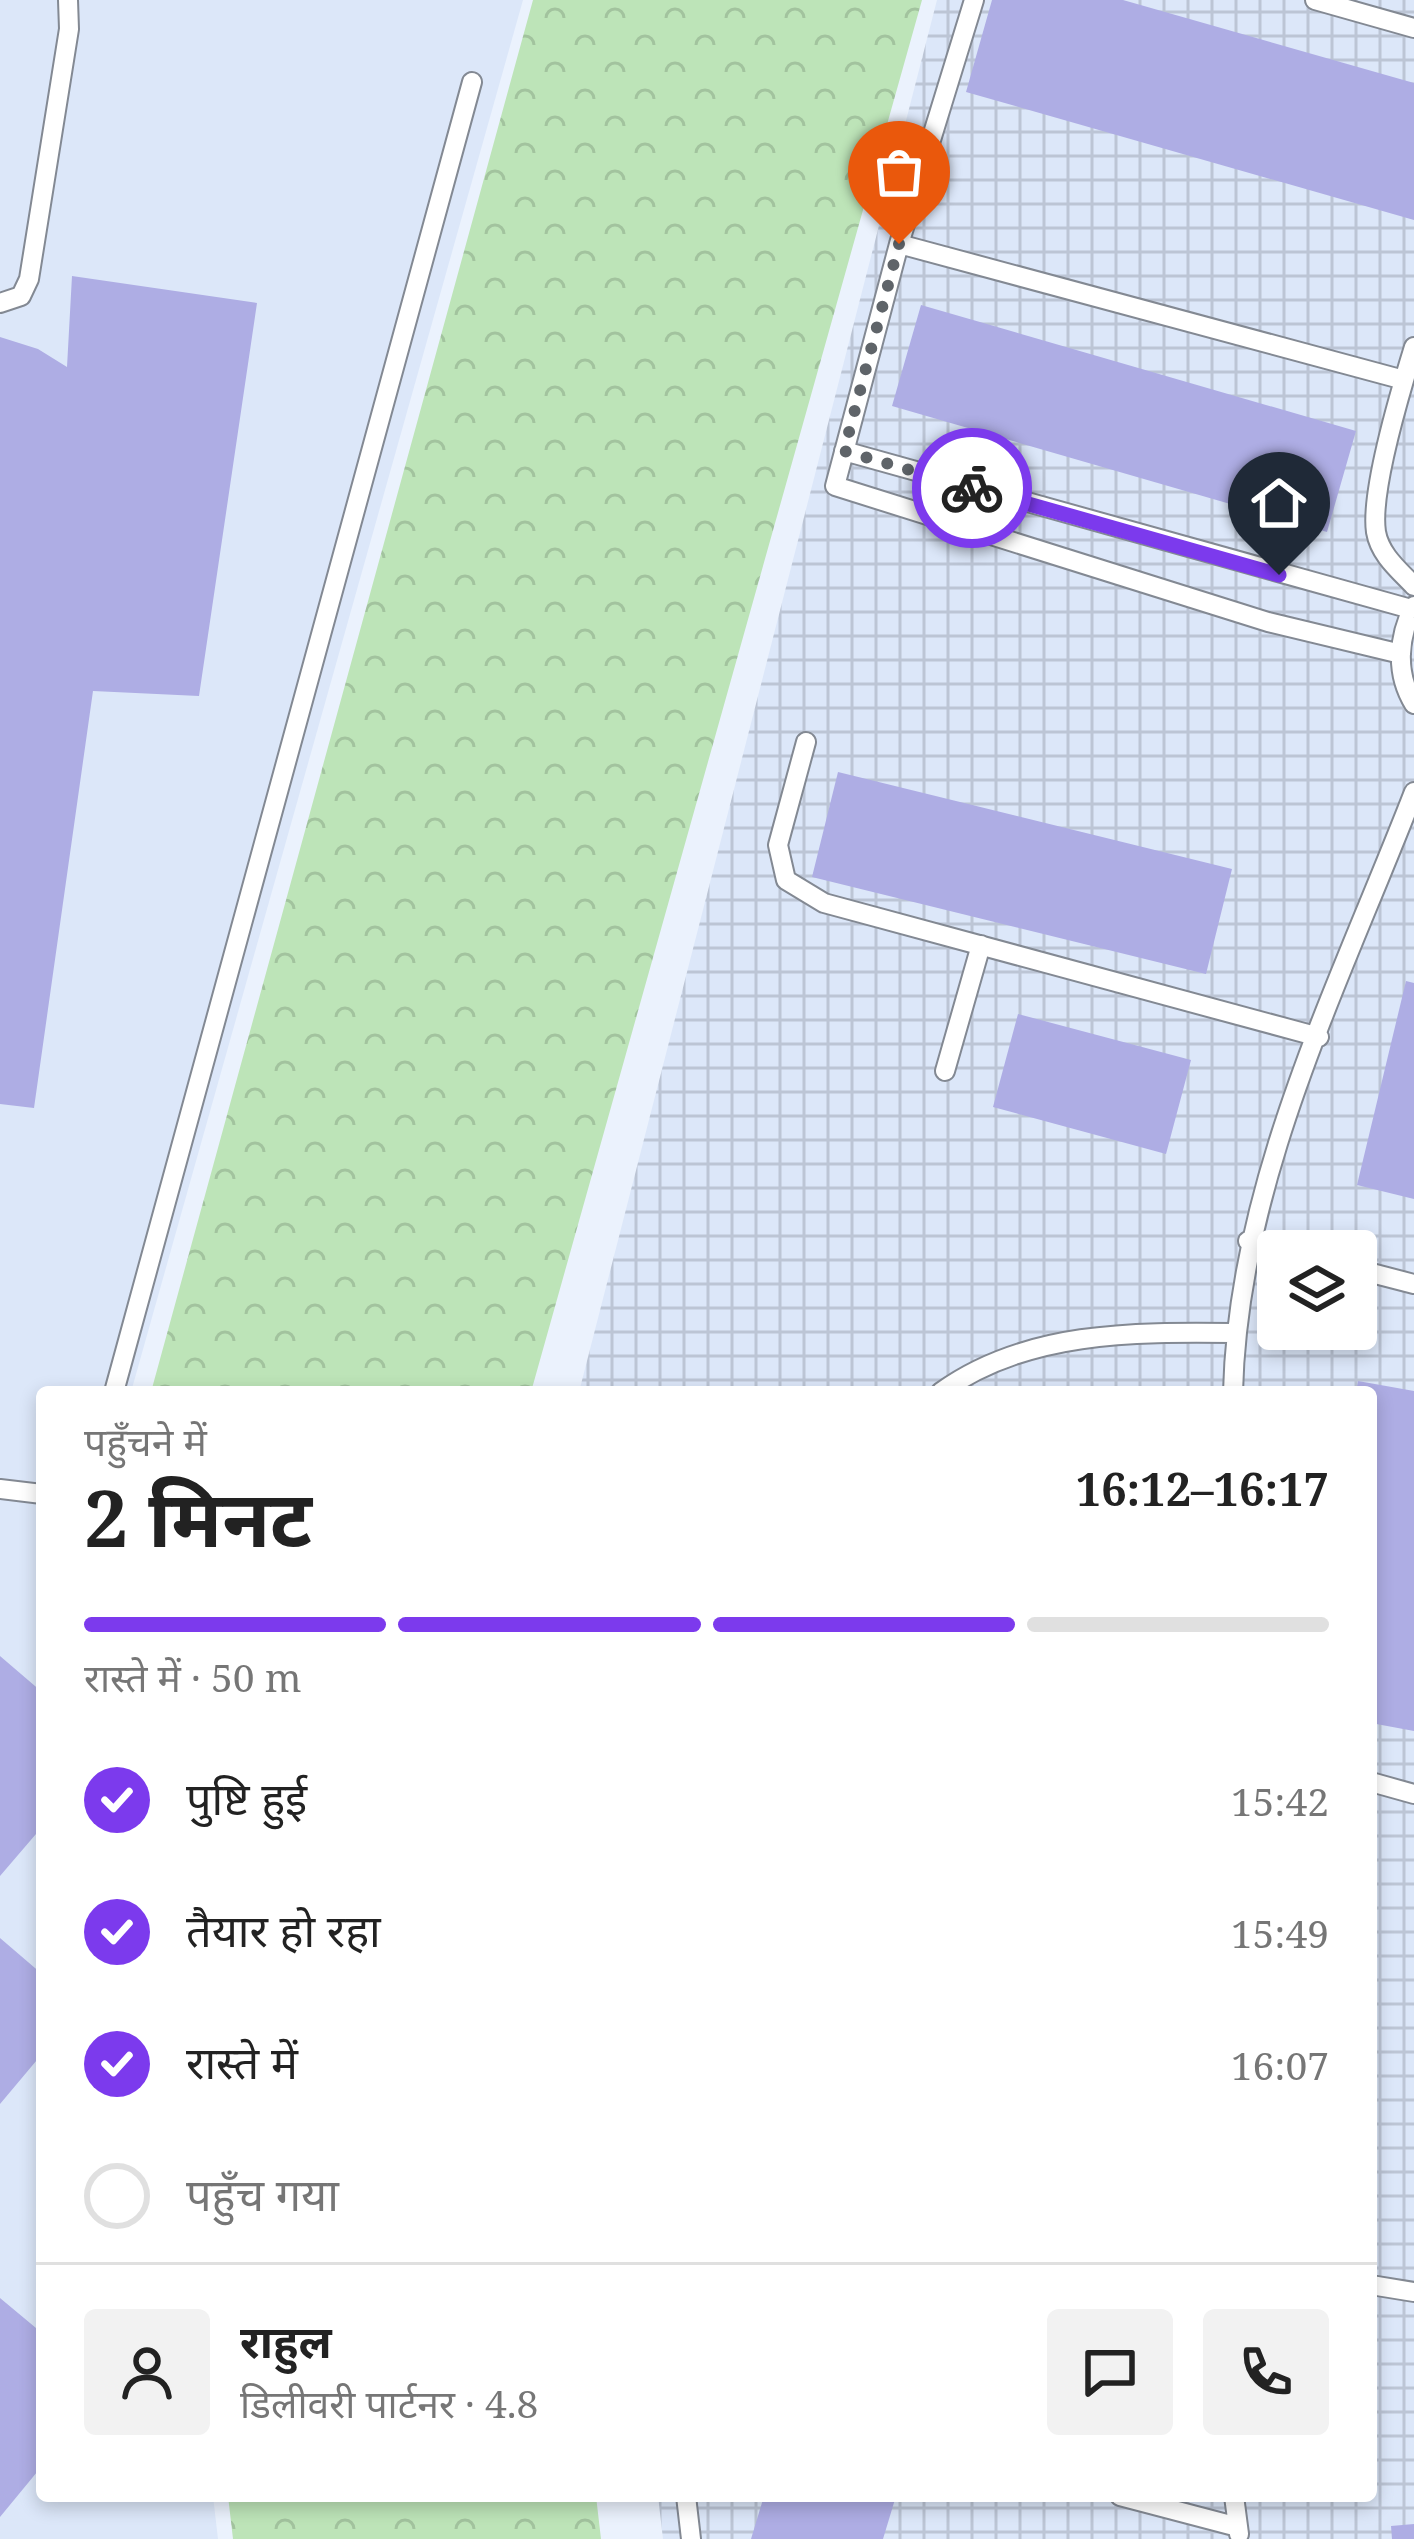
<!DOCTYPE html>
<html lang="hi">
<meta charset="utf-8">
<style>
:root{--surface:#fff;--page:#f2f2f2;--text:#222;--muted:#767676;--line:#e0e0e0;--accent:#7c3aed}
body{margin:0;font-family:"Noto Serif","Noto Sans Devanagari",serif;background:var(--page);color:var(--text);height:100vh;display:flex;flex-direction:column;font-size:45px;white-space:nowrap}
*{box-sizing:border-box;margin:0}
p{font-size:39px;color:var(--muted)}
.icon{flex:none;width:66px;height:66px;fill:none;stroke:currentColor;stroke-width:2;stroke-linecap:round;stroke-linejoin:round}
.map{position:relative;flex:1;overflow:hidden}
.details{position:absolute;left:36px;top:1386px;width:1341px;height:1116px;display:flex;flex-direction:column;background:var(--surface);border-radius:12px;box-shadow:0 6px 18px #0003}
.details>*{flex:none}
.tools{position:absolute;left:1257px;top:1230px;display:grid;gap:24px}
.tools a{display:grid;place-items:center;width:120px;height:120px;border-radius:12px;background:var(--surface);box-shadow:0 6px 18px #0003;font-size:60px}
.pin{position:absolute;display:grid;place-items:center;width:102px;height:102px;color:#fff;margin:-123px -51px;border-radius:50% 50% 50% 0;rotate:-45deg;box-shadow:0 0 12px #0007}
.pin .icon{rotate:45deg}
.courier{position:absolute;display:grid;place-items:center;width:120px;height:120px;margin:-60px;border:9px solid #7c3aed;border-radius:50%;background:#fff;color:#222;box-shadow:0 3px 15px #0007}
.headline em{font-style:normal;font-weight:700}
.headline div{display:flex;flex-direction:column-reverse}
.headline{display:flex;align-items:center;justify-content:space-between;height:204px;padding:0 48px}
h1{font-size:78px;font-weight:700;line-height:90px}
.bar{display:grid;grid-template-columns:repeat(4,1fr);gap:18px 12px;align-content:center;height:144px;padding:0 48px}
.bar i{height:15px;border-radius:9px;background:var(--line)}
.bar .current{background:var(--accent)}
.bar p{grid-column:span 4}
.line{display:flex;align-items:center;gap:30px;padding:0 48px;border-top:3px solid var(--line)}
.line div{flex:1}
.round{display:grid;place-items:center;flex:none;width:126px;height:126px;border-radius:12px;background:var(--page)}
ol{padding:0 48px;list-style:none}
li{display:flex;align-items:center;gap:36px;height:132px}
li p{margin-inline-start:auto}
li .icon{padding:12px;border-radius:50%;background:var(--accent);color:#fff;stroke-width:4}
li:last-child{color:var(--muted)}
li i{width:66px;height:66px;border:6px solid var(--line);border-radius:50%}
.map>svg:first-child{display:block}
.built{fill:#dce7f9}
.industrial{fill:url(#industrial-grid);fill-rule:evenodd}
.forest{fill:url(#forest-crowns)}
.building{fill:#aeade4}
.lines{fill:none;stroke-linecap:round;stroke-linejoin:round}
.service-casing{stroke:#838993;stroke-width:22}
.service{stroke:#fff;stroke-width:18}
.done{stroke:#5f6469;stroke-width:12;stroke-dasharray:0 21.6}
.route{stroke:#7c3aed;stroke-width:15}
</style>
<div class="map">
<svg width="1414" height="2539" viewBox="0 0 1414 2539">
<defs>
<pattern id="industrial-grid" width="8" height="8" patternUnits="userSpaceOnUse" patternTransform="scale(3)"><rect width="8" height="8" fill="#dce7f9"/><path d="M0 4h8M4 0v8" fill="none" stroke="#bcc5d5"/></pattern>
<pattern id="forest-crowns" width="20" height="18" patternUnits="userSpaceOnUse" patternTransform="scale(3)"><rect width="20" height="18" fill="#bde4b8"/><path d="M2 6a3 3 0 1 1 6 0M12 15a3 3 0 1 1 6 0" fill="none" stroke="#a2c39e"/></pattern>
</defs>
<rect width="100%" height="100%" fill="#ebf2fd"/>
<path class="built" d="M0,0H523L131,1392H42V2496H213L218,2539H0Z"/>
<path class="industrial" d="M937,0H1414V2539H663L658,2496H1371V1392H579ZM1278,1251H1356V1329H1278Z"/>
<path class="forest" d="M533,0H922L531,1392H151Z
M228,2496H596L601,2539H233Z"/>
<path class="building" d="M992,0H1123L1414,83V220L966,92Z
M72,276L257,303L199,696L93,691L34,1108L0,1104V337L38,349L67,367Z
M921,305L1356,431L1327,532L892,406Z
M838,772L1232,869L1206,974L812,877Z
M1406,981L1414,983V1199L1357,1185Z
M1018,1014L1191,1060L1166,1154L993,1107Z
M1358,1381L1414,1391V1731L1371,1723V1392H1356Z
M0,1656L42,1692V1827L0,1876Z
M0,1938L42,1974V2054L0,2104Z
M0,2298L42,2333V2466L0,2517Z
M764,2496H896L883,2539H751Z
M1414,2524V2539H1392L1391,2526Z"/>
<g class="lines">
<g class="service-casing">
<path id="service" d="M974,0L899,244L835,486L1268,622L1401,654
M1315,0L1414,28
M899,244L1404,380
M0,303L21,296L29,279L69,29L68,0
M1414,347C1401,389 1370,492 1376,532C1380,555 1399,570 1414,586
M844,451L1411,609
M1414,606C1398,637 1395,673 1414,704
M806,742L778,845L786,880L824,903L1319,1037
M945,1071L981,945
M1248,1241L1286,1251
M1356,1269L1414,1284
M114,1392L472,82
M941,1392C1026,1331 1132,1332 1234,1333
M1233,1392C1238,1182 1339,985 1414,792
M0,1489L42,1494
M1371,1782L1414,1794
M1371,2285L1414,2292
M686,2496L691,2539
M1120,2496L1238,2527
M1234,2496L1239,2534"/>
</g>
<use href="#service" class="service"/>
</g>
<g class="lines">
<path class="done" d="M899,244L844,451L972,488"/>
<path class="route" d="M972,488L1279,575"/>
</g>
</svg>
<div class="tools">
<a><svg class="icon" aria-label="layers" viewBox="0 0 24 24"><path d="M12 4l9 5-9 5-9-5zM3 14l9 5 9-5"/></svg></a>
</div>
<div class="pin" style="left:899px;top:244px;background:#ea580c"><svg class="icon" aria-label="bag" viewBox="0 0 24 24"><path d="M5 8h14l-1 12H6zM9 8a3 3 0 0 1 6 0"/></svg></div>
<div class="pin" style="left:1279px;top:575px;background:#1f2937"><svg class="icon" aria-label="home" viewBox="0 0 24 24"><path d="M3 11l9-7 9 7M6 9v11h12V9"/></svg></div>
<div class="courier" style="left:972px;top:488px"><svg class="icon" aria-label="bike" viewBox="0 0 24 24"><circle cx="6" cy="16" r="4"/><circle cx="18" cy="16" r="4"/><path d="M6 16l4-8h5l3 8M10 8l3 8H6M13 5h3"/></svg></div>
<section class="details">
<div class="headline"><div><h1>2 मिनट</h1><p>पहुँचने में</p></div><em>16:12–16:17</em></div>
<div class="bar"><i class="current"></i><i class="current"></i><i class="current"></i><i></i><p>रास्ते में · 50 m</p></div>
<ol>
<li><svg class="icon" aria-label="check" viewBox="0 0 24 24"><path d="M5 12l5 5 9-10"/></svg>पुष्टि हुई<p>15:42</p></li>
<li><svg class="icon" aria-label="check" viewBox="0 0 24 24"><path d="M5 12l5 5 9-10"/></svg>तैयार हो रहा<p>15:49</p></li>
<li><svg class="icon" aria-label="check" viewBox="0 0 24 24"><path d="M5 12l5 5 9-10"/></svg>रास्ते में<p>16:07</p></li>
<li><i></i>पहुँच गया</li>
</ol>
<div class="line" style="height:216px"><a class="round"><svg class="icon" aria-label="person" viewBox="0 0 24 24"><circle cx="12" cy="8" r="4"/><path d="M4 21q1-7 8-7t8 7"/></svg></a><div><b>राहुल</b><p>डिलीवरी पार्टनर · 4.8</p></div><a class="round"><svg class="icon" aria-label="chat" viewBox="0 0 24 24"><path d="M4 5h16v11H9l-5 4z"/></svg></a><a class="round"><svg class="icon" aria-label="phone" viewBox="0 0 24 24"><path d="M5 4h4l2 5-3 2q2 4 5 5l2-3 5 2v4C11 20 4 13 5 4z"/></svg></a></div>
</section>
</div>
